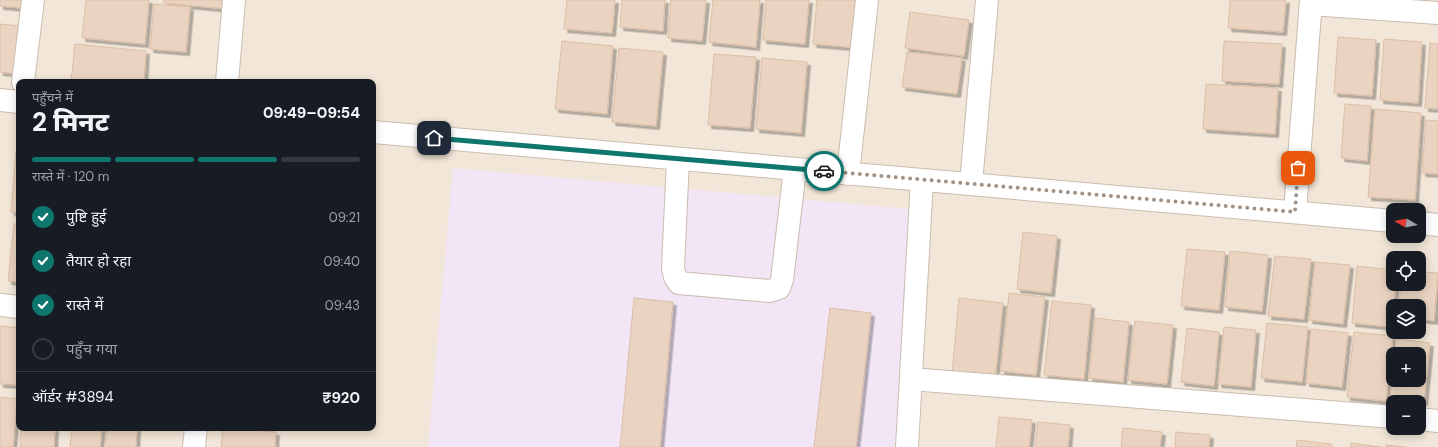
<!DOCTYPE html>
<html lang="hi">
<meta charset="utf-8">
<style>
:root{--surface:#171b24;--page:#20242c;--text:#f1f3f6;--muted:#9ea1a6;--line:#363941;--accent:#0f766e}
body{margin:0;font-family:"DM Sans","Noto Sans Devanagari",sans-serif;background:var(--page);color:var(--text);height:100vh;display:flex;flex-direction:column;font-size:15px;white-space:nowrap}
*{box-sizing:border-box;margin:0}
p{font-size:13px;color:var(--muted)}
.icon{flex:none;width:22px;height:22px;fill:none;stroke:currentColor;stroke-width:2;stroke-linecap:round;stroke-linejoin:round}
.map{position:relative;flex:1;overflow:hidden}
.side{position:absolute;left:16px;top:79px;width:360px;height:352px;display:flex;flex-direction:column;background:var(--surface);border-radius:8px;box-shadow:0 2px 10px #0003}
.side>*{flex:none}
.needle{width:26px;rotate:279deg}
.fabs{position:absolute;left:1386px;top:203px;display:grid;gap:8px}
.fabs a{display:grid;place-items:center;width:40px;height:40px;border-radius:8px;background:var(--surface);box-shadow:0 2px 10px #0003;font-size:20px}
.pin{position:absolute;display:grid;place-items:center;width:34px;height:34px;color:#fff;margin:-17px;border-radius:8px;box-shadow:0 2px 6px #0006}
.courier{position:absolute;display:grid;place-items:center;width:40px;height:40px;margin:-20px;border:3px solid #0f766e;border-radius:50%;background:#fff;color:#222;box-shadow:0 1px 5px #0007}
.overview em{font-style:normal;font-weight:800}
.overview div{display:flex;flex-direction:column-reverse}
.overview{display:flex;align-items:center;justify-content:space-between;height:68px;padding:0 16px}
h1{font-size:26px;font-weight:800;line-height:30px}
.bar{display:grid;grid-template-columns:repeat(4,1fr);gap:6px 4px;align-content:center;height:48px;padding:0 16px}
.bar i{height:5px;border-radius:3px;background:var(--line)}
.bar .current{background:var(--accent)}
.bar p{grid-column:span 4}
.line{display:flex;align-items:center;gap:10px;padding:0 16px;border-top:1px solid var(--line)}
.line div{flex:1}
ol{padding:0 16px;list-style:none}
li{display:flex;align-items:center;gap:12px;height:44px}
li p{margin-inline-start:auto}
li .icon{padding:4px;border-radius:50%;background:var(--accent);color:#fff;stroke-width:4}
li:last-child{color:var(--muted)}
li i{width:22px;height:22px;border:2px solid var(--line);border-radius:50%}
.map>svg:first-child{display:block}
.residential{fill:#f1e6d7;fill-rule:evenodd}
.education{fill:#f1e5f6}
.building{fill:#ead4c1;stroke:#ddbea5;filter:url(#shadow)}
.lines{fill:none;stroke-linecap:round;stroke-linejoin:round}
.minor-casing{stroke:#cbbdaf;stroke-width:24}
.minor{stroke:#fff;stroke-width:22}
.done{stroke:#a19285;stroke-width:4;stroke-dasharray:0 7.2}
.route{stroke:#0f766e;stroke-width:5}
</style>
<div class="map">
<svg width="1438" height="447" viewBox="0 0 1438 447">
<defs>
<filter id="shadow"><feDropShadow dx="3.5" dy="3.5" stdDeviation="0" flood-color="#0004"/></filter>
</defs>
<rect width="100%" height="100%" fill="#faf4e8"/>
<path class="residential" d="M0,0H1438V447H0ZM19,82H373V428H19ZM1393,210H1419V236H1393ZM1393,258H1419V284H1393ZM1393,306H1419V332H1393ZM1393,354H1419V380H1393ZM1393,402H1419V428H1393Z"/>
<path class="education" d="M453,168L920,210L899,447H428Z"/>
<path class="building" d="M0,0H21V8L0,6Z
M86,0H149L145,44L82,38Z
M164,0H228L227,9L164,3Z
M567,0H615L612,33L564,29Z
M622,0H665L663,31L620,27Z
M671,0H706L702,41L668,38Z
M713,0H760L756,47L709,42Z
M766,0H809L805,44L763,40Z
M817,0H864L860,48L813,44Z
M1230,0H1286L1283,32L1228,28Z
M154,4L190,7L186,52L150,49Z
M910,12L969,20L964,56L905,48Z
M0,24L22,26L17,74L0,72Z
M1338,37L1376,40L1372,96L1334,93Z
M1384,39L1422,42L1418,103L1380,100Z
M562,41L613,46L607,114L555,109Z
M1224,41L1282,44L1279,84L1222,81Z
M1430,43L1438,44V109L1425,108Z
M75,44L146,51L144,82H71Z
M619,48L663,52L656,126L612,122Z
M907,52L962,58L957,94L902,87Z
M714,54L756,57L750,128L708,125Z
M762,58L807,62L801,133L756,129Z
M1206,84L1278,88L1275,134L1203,129Z
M1345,104L1371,106L1367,161L1341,158Z
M1375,109L1421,113L1415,200L1368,197Z
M1426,120L1438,121V174L1422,173Z
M16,151H19V213L11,212Z
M14,224H19V282L8,281Z
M1023,232L1057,236L1051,293L1017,289Z
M1187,249L1225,252L1219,310L1181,306Z
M1230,251L1268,255L1262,311L1225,307Z
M1275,256L1311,259L1304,319L1268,316Z
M1315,262L1350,265L1343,324L1309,320Z
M1357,266L1393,270V284H1396L1391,327L1352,323Z
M1419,272L1438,273L1434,321L1419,319V306H1399L1401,284H1419Z
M1009,293L1045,297L1036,375L1001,371Z
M634,298L673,302L660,447H620Z
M959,298L1003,303L995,379L952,374Z
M1052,301L1091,305L1084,379L1044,375Z
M830,308L871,313L856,447H814Z
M1095,318L1129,322L1123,382L1089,378Z
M1135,321L1173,325L1167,384L1128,380Z
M1267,323L1308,327L1302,382L1261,378Z
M0,326L19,328V385L0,384Z
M1224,327L1256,330L1251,387L1218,384Z
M1187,328L1219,332L1214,386L1181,382Z
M1311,329L1348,333L1342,387L1306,383Z
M1354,332L1393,336L1386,401L1347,397Z
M1396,339L1430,343L1424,402L1390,398L1393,372V380H1419V354H1395Z
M0,397L17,399L13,447H0Z
M999,417L1032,420L1029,447H996Z
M1038,422L1070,425L1068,447H1035Z
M21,428H55L54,447H20Z
M72,428H102L100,447H70Z
M107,428H137L136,447H105Z
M223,428L276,432L275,447H221Z
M1123,428L1162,432L1160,447H1121Z
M1176,432L1210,435L1209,447H1175Z
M1297,440L1331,444V447H1296Z
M1351,443L1382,447H1351Z
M1386,445L1407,447H1386Z"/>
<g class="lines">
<g class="minor-casing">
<path id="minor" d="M1311,4L1438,13
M23,82L33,0
M227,82L234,0
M0,100L19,102
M373,132L1393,221
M678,159L673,268L675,277L679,283L769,291L779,288L782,280L795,169
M848,174L867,0
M971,184L987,0
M1295,212L1311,0
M1419,223L1438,225
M0,305L19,307
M911,379L1393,417
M1419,419L1438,421
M194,447L196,428
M907,447L922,180"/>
</g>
<use href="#minor" class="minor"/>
</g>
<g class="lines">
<path class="done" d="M824,171L1295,212L1298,168"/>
<path class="route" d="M434,138L824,171"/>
</g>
</svg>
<div class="fabs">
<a><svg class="needle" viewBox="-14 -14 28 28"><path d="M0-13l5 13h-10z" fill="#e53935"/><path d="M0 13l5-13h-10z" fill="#9ea1a6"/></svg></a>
<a><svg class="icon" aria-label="locate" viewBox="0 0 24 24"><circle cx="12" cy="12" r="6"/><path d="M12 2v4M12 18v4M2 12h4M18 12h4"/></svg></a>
<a><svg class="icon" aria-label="layers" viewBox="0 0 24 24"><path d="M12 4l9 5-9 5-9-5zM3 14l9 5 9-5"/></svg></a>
<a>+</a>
<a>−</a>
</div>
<div class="pin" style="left:1298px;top:168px;background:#ea580c"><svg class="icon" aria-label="bag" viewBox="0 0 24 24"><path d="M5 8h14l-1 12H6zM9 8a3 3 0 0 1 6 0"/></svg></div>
<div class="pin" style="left:434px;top:138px;background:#1f2937"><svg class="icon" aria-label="home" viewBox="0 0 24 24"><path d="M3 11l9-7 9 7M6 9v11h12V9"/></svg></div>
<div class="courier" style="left:824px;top:171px"><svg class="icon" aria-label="car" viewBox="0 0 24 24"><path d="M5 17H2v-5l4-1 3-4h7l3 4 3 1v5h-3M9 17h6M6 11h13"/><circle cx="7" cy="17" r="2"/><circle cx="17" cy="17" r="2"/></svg></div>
<section class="side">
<div class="overview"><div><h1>2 मिनट</h1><p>पहुँचने में</p></div><em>09:49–09:54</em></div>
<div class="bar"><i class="current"></i><i class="current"></i><i class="current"></i><i></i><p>रास्ते में · 120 m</p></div>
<ol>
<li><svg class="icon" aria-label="check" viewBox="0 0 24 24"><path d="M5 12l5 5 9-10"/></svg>पुष्टि हुई<p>09:21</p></li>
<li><svg class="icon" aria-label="check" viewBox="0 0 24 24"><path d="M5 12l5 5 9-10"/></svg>तैयार हो रहा<p>09:40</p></li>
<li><svg class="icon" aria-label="check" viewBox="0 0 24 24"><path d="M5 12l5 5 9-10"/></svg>रास्ते में<p>09:43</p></li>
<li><i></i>पहुँच गया</li>
</ol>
<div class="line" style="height:52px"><div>ऑर्डर #3894</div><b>₹920</b></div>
</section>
</div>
